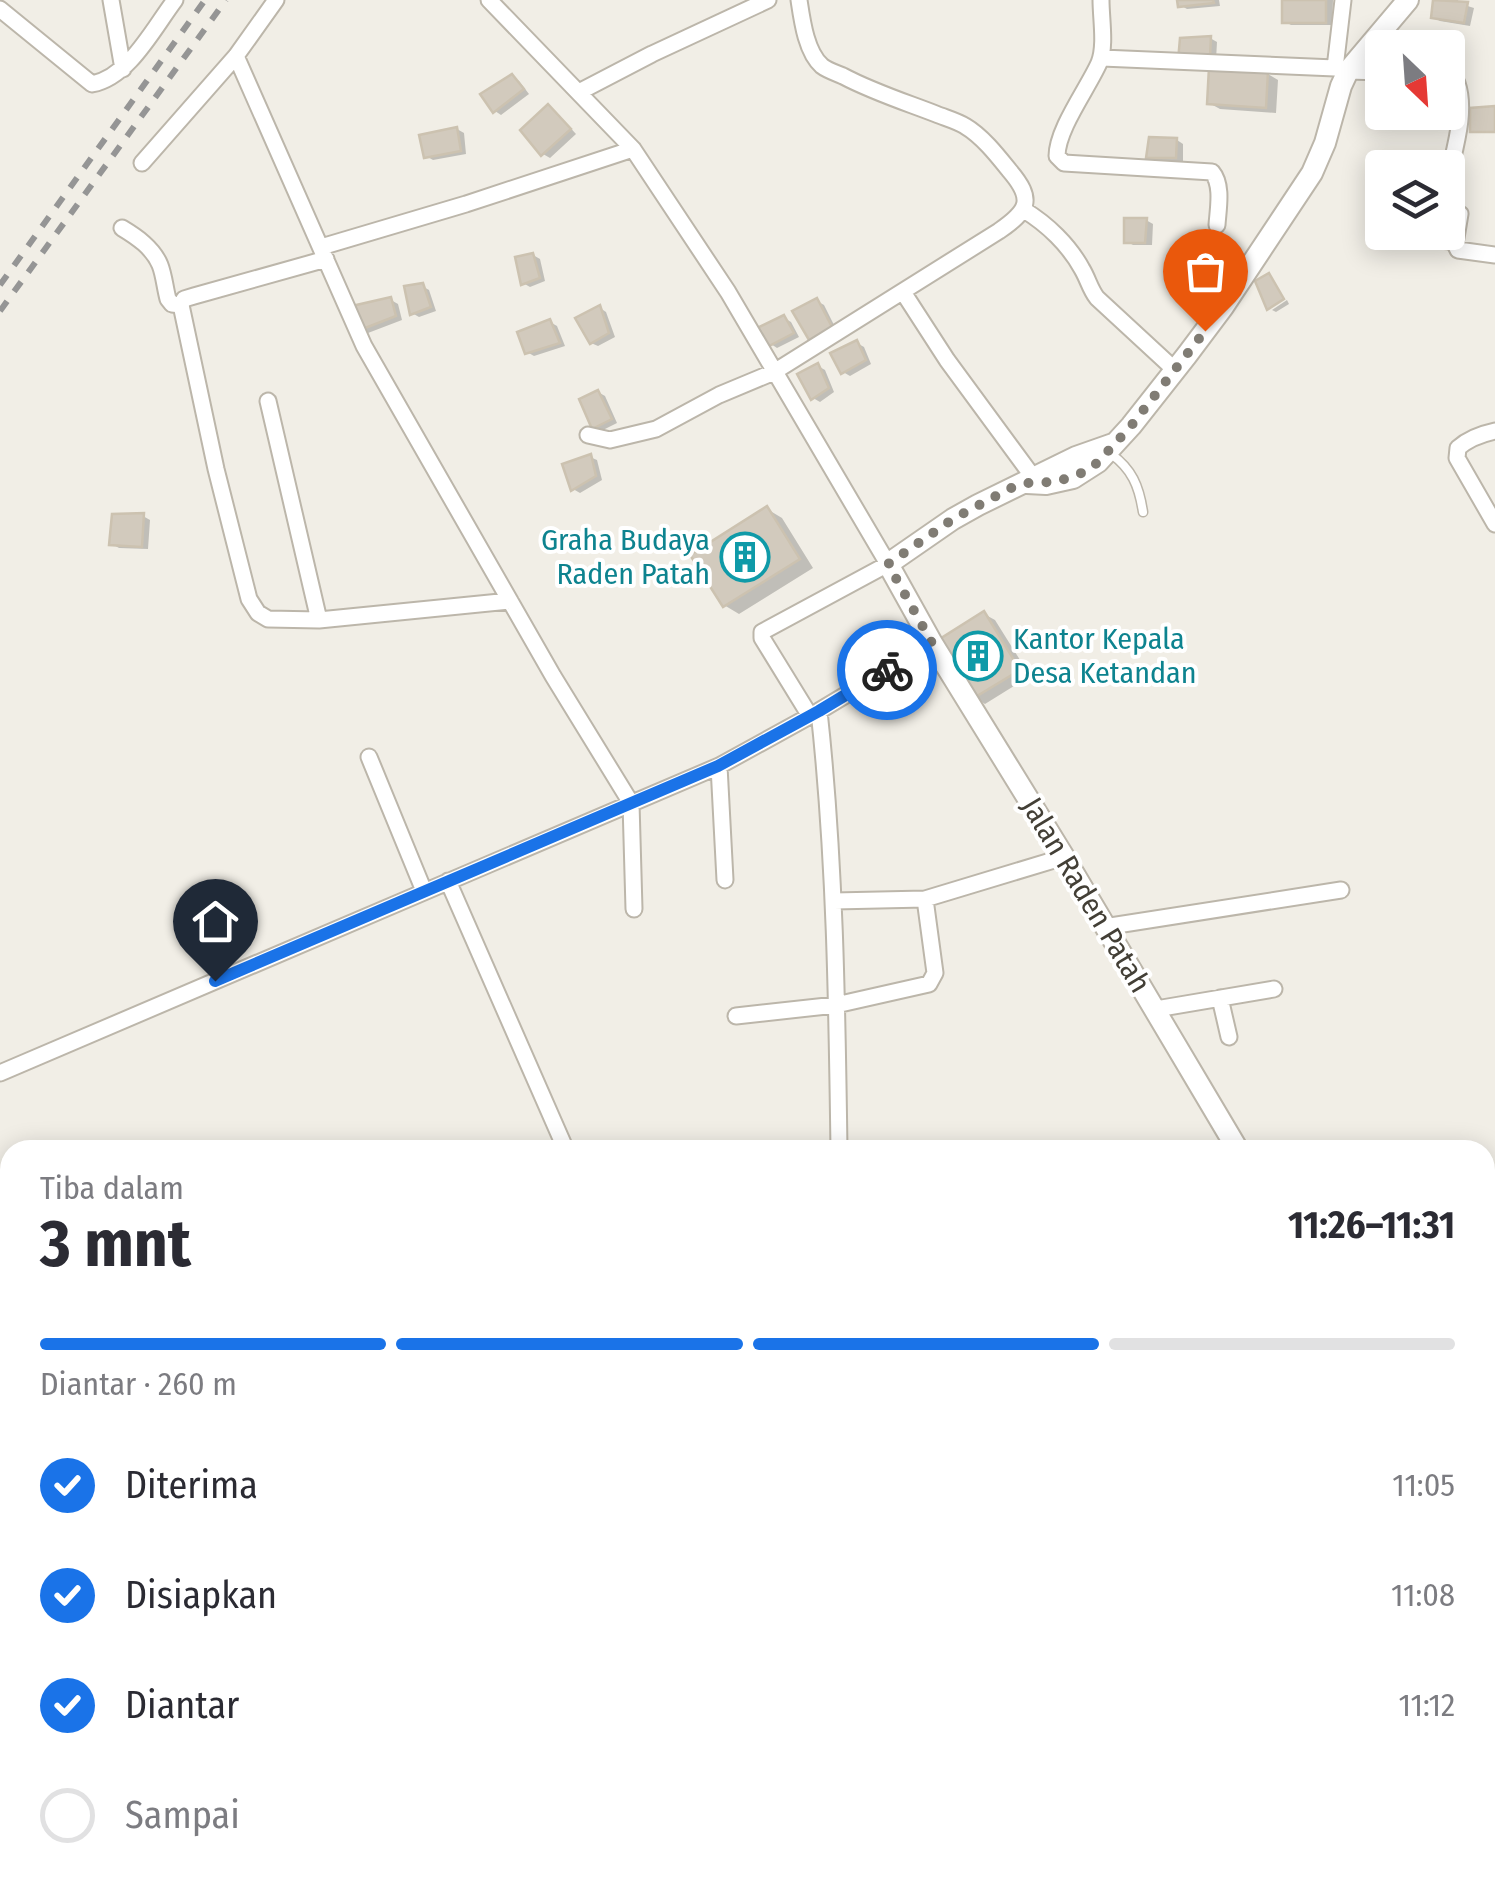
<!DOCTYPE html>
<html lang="id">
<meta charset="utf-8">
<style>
:root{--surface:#fff;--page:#f2f2f3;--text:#2b2b33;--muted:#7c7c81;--line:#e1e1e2;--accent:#1a73e8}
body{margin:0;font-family:"Fira Sans Condensed",sans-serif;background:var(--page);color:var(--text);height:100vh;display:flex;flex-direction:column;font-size:38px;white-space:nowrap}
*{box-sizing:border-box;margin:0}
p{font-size:32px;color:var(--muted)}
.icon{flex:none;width:55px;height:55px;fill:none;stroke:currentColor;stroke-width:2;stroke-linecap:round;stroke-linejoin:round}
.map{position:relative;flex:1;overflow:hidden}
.sheet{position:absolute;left:0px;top:1140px;width:1495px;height:752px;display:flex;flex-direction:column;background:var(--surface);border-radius:30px 30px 0 0;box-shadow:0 5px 25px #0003}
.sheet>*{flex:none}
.needle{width:65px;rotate:155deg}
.buttons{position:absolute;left:1365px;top:30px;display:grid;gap:20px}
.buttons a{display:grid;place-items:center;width:100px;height:100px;border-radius:10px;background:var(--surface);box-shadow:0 5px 25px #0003;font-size:50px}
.pin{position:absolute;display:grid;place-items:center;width:85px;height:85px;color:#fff;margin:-102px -42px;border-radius:50% 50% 50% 0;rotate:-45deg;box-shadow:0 0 10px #0007}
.pin .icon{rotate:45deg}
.courier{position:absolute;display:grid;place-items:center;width:100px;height:100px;margin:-50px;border:8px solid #1a73e8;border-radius:50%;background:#fff;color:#222;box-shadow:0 2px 12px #0007}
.head em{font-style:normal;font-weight:700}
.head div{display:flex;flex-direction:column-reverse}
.head{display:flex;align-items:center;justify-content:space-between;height:170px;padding:0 40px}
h1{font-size:65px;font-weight:700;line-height:75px}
.bar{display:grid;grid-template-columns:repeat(4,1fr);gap:15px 10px;align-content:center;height:120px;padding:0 40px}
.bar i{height:12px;border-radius:8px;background:var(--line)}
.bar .current{background:var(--accent)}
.bar p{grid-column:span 4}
ol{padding:0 40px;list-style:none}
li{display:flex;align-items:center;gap:30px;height:110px}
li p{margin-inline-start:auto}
li .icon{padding:10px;border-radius:50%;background:var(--accent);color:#fff;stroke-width:4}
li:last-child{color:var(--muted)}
li i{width:55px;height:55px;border:5px solid var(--line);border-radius:50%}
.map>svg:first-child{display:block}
.shadow{fill:#0003}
.building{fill:#d2cabd;stroke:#ccc2b0;stroke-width:2.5}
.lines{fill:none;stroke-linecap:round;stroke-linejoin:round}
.service-casing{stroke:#bcb6aa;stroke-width:11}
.minor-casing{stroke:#bcb6aa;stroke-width:19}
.tertiary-casing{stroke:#bcb6aa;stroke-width:24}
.service{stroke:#fff;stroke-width:8}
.minor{stroke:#fff;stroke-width:15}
.tertiary{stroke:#fff;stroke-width:20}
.rail{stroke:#959595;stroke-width:6;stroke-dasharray:12 12;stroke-linecap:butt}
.done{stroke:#807c74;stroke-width:10;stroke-dasharray:0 18}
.route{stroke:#1a73e8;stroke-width:12}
.labels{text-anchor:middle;stroke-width:8;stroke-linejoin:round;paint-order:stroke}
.culture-label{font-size:30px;fill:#0d838f;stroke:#fff;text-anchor:end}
.street-label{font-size:30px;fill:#433f36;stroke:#fff}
</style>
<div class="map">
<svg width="1495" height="1891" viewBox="0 0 1495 1891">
<rect width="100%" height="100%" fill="#f1eee6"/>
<path class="shadow" d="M1180,0H1219L1220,6L1187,9L1180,5Z
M1285,0H1333L1332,25H1291L1284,21Z
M1436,0H1458V3L1474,8L1470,26L1440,21L1433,17Z
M1210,38L1217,42L1216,60L1181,59Z
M1268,74L1278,80L1276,113L1220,109L1209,103Z
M512,77L519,81L529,94L501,115L495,111Z
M549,107L555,111L576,134L550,158L543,154Z
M457,129L464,133L466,154L433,160L426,156Z
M1177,140L1183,144V161H1155L1148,157Z
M1146,220L1153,224L1152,245H1133L1126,241Z
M533,255L540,259L545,281L530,287L523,283Z
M422,286L429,290L436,311L419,317L412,313Z
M391,300L398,304L402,320L368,333L362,329Z
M1287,300L1289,304L1276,312L1272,310Z
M817,301L824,305L837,331L818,342L811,338Z
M600,308L606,312L615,337L598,346L591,343Z
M784,318L791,322L799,337L777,348L771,344Z
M550,322L557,326L565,346L534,356L527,352Z
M857,343L864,347L871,364L850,376L843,372Z
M818,366L825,370L834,392L820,402L813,398Z
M598,392L605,396L617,423L601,431L594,427Z
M590,457L597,460L602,480L580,493L573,489Z
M767,509L782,518L813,568L739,614L724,605Z
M143,516L150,520L148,549L119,548L112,544Z
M984,614L995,620L1030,676L985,704L974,697Z
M10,1834V1864L0,1865V1835Z"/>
<path class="building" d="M1177,0H1213L1214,3L1178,7Z
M1282,0H1326V23H1282Z
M1433,0L1468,2L1464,23L1431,18Z
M1211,36L1210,57L1178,61L1180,38Z
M1209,67L1268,71L1266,108L1207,104Z
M512,74L524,89L493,113L480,94Z
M548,104L571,129L541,156L520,130Z
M1495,106V132H1470V108Z
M457,127L461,151L424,158L419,135Z
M1149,137L1177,138L1176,158H1146Z
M1124,218H1147L1145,243H1124Z
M1448,221H1451L1447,249L1420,246L1423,232H1448Z
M533,253L540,278L521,285L515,257Z
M1269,273L1284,299L1267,310L1255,281Z
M423,283L431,307L410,315L404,286Z
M391,297L396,316L360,330L352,306Z
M817,298L832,327L809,340L792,311Z
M600,305L609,333L590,344L575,318Z
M784,315L794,333L769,346L757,328Z
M550,319L560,343L525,354L517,332Z
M857,340L866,360L841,374L830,353Z
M818,363L829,388L811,400L797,374Z
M598,390L612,419L592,429L579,399Z
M591,454L596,476L571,491L562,464Z
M767,506L800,559L723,607L690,555Z
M144,513L142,547L109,545L112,514Z
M984,611L1020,670L972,699L935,642Z
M10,1831V1857L0,1858V1832Z"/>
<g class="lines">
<g class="service-casing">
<path id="service" d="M1111,454C1132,469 1139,486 1143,512"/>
</g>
<g class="minor-casing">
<path id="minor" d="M111,0L123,69
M489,0L633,149L728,292L888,564L762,632V638L810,716
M1101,0C1101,19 1106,46 1099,63C1088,88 1057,129 1057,156L1064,163L1212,172C1223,185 1218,209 1217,225
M0,9L92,84C129,77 153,29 175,0
M236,56L364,346L553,676L631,803L634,909
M1102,58L1335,68L1348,71L1382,72
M1335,68L1343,0
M1448,76L1457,83C1467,112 1454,150 1448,179
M579,92L652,54L768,0
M142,163L236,56L276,0
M1448,208L1460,214L1455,244L1458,250L1495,255
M1024,210C1047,224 1069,245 1082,269C1088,279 1090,289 1097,298L1175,370
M122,228C137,237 153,248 160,265C164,275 165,288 168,299L172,304L181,305
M321,247L466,204L633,149
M326,259L194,296L184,299L181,305L216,469L249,599L258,613L268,619L319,620L510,601
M903,292L947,360L1033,477
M268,401L319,620
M1495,431C1481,434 1469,438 1458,448L1457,458L1495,524
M588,435L610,440L656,429L719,395L774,372L999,231C1028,211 1035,200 1009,170C997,155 982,136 965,126C957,121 946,118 936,114C905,102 873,92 843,76C836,73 827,70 822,66C806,52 802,20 799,0
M819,711C835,857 837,1004 839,1150
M369,757L424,891
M719,766L725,880
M448,881L566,1150
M834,901L925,899L1064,857
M1104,927L1341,890
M1220,998L1229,1037
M1156,1009L1274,989
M736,1016L836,1005L929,984L935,973L925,899
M0,1073L719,766L819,711L932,643
M0,1375L10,1399
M0,1765L10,1760
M0,1818L10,1817"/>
</g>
<g class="tertiary-casing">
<path id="tertiary" d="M1113,444L1076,457L978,505L953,519L888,564L932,643L1064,857L1238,1150
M1027,483L1046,484L1073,478L1098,462L1131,426L1187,355L1223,307L1312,173L1325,143L1341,86L1348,71L1408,0
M1351,1882L1352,1891"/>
</g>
<use href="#service" class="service"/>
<use href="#minor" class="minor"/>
<use href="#tertiary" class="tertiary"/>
<path class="rail" d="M0,285L205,0
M0,311L226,0"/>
</g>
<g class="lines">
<path class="done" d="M887,670L932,643L888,564L953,519L1011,488L1026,483L1056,482L1087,471L1098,462L1131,426L1205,331"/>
<path class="route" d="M215,981L718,766L819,711L887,670"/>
</g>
<defs>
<g id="building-ring" transform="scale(2.5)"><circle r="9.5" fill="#fff" stroke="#0f9aa8" stroke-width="1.5"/><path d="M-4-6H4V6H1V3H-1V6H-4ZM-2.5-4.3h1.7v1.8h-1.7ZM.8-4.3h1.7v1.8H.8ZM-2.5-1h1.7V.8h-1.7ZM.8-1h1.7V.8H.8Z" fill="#0f9aa8"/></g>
</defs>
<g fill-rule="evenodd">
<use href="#building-ring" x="745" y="557"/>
<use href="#building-ring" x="978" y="656"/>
</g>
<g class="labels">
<g class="culture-label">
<text x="710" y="550">Graha Budaya<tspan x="710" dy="34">Raden Patah</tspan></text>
<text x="1013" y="649" text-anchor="start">Kantor Kepala<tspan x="1013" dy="34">Desa Ketandan</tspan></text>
</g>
<g class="street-label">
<text transform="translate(1086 895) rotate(59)" y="10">Jalan Raden Patah</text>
</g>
</g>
</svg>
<div class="buttons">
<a><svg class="needle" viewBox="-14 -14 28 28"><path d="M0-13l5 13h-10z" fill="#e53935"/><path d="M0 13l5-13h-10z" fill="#7c7c81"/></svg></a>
<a><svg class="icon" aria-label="layers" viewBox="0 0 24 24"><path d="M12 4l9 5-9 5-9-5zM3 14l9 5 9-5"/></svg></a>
</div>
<div class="pin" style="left:1205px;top:331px;background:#ea580c"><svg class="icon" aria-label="bag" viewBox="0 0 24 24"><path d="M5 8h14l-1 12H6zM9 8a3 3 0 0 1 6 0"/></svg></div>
<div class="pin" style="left:215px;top:981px;background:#1f2937"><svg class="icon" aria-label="home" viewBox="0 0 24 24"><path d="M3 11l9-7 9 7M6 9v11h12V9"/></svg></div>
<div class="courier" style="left:887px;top:670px"><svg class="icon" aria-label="bike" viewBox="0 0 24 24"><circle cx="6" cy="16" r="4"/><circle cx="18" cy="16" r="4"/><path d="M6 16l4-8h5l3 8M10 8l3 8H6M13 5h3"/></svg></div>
<section class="sheet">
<div class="head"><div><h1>3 mnt</h1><p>Tiba dalam</p></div><em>11:26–11:31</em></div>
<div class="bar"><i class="current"></i><i class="current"></i><i class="current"></i><i></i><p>Diantar · 260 m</p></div>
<ol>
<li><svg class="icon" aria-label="check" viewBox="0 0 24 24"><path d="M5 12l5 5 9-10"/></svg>Diterima<p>11:05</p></li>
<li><svg class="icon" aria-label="check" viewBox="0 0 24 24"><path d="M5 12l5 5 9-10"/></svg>Disiapkan<p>11:08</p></li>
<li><svg class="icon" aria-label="check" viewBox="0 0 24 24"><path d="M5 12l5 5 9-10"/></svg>Diantar<p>11:12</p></li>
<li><i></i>Sampai</li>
</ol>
</section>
</div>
